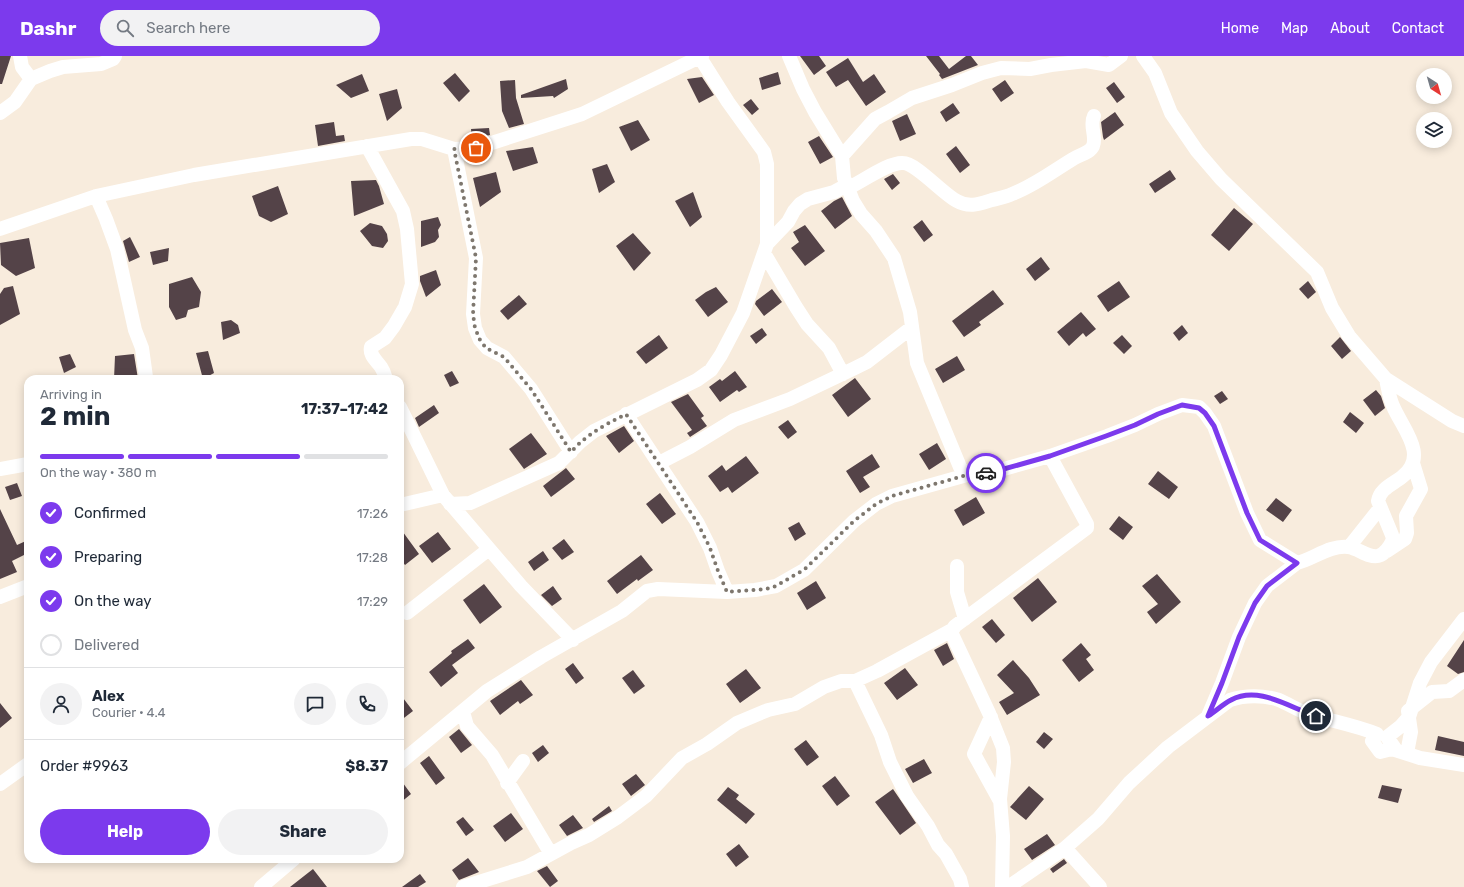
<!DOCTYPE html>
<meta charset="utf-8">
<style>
:root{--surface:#fff;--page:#f2f2f3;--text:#1f2937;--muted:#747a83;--line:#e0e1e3;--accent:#7c3aed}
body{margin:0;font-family:Rubik,sans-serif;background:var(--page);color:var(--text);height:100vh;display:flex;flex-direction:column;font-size:15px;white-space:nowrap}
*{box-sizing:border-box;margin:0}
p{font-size:13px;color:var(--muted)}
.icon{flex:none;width:22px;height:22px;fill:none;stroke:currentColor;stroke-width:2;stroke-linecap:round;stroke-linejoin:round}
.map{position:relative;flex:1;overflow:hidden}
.details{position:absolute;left:24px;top:319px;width:380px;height:488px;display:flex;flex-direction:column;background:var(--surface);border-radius:12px;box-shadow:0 2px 10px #0003}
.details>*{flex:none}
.needle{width:26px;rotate:143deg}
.controls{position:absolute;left:1416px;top:12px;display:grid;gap:8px}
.controls a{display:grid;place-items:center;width:36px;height:36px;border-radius:50%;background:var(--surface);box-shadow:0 2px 10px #0003;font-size:20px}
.pin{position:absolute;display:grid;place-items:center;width:34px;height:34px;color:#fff;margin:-17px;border:2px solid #fff;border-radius:50%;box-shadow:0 1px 4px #0007}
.courier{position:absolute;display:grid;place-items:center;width:40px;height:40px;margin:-20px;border:3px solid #7c3aed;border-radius:50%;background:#fff;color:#222;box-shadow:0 1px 5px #0007}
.summary em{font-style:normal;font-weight:700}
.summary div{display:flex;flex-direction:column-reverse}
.summary{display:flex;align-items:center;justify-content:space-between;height:68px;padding:0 16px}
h1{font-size:26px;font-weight:700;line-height:30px}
.bar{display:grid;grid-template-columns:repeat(4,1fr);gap:6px 4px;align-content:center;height:48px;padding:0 16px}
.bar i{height:5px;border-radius:3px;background:var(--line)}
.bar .current{background:var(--accent)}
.bar p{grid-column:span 4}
.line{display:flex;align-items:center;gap:10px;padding:0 16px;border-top:1px solid var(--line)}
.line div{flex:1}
.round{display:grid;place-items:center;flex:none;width:42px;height:42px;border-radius:21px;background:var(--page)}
ol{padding:0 16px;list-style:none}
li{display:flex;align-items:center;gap:12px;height:44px}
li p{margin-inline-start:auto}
li .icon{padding:4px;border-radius:50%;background:var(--accent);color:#fff;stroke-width:4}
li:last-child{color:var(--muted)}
li i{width:22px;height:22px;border:2px solid var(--line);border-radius:50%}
.primary-button{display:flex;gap:8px;margin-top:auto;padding:8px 16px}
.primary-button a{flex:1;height:46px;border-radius:24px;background:var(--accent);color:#fff;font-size:16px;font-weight:700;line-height:46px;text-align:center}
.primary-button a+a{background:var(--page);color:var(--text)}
header{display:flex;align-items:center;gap:24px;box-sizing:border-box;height:56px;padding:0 20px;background:var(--accent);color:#fff}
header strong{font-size:19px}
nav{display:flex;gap:22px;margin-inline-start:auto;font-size:14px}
.search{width:280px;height:36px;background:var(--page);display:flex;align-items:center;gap:10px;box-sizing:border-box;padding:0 14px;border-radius:22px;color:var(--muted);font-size:15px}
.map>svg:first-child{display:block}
.building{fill:#544348}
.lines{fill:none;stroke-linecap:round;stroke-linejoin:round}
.minor{stroke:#fff;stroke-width:14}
.done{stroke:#7e776e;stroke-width:4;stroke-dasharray:0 7.2}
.route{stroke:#7c3aed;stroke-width:5}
</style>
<header>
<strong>Dashr</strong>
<div class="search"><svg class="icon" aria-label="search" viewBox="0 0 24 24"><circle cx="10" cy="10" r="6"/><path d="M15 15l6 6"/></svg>Search here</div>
<nav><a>Home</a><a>Map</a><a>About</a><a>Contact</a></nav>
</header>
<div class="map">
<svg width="1464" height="831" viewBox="0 0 1464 831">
<rect width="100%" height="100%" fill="#f8ecdd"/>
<path class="building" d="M0,0H11L2,28H0Z
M800,0H819L826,10L814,19Z
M926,0H939L949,13L966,0H971L978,9L942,23L939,19L940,18Z
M848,2L863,26L874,18L886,36L866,50L848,24L836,31L826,16Z
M778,16L781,28L762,34L759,22Z
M455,17L470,35L459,46L443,27Z
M362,18L369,35L351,42L336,29Z
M702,21L714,39L699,47L687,23Z
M566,23L568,33L554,42L553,40L521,42V39Z
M515,24L516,42L524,68L509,72L502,55L500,25Z
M1005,24L1014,37L1001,46L992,33Z
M1114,26L1125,41L1117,47L1106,32Z
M397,33L402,52L387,65L379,38Z
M751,43L759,53L752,59L743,49Z
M953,47L960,57L946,66L940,56Z
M1115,56L1124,69L1104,84L1103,81L1101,66Z
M907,58L916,78L900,85L892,65Z
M638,64L650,84L631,95L619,71Z
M334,66L336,80L344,79L345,85L318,90L315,69Z
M489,72L490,79L472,83L471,73Z
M819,80L833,101L820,108L808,86Z
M956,90L970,109L960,117L946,98Z
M533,91L538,107L513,115L506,95Z
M607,108L615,126L599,137L592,113Z
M1170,114L1176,123L1155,137L1149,128Z
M496,116L501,136L480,151L473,122Z
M893,118L900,127L892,134L884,123Z
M376,124L379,130L384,148L354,160L351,125Z
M278,130L288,158L271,166L259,160L252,140Z
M693,136L702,161L690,171L675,145Z
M842,141L852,160L835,173L821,155L834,145Z
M1234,152L1253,168L1229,195L1211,179Z
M438,161L441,169L438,174L439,181L435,186L421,191V165Z
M922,164L933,179L924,186L913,171Z
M370,167L382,170L387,178L388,185L383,192L372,190L360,175Z
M805,169L825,195L805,210L791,192L799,186L793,176Z
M633,177L651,197L634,215L616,190Z
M130,181L140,201L129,206L123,185Z
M29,182L35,212L16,220L1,209L0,187Z
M169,192L168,205L153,209L150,196Z
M1041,201L1050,213L1035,225L1026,213Z
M436,214L441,229L426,241L420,225V220Z
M192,221L201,236L199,251L188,254L186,261L176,264L169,251V228Z
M1119,225L1130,241L1108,256L1097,240Z
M1308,225L1316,236L1308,243L1299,233Z
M13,230L20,258L0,269V238L4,232Z
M716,231L728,246L708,261L695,244L706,236Z
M772,233L782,246L764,260L755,248L756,245Z
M993,234L1004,248L979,266L981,269L964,281L952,265Z
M519,239L527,248L508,264L500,255Z
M1081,256L1096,273L1086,281L1083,277L1069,290L1057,276Z
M231,264L238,269L240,277L223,284L221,266Z
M1182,269L1188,277L1179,285L1173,277Z
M762,272L767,279L756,288L750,280Z
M659,279L668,292L646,308L636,296Z
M1122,279L1132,290L1124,298L1113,287Z
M1340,281L1351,295L1342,303L1331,290Z
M208,295L214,317L203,323L196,297Z
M70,298L76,311L64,317L59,301Z
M134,298L138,323H114L115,300Z
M957,300L965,314L943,327L935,313Z
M452,315L459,327L450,331L444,319Z
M735,315L747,331L739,336L737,334L720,346L709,331L720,323L722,325Z
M855,322L871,343L848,361L832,339Z
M1376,334L1381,340L1385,352L1375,360L1363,344Z
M1222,335L1228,343L1220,348L1214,340Z
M688,338L704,360L701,362L707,370L690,381L687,377L692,374L671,346Z
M434,349L439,357L419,371L415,362Z
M1350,356L1364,367L1356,377L1343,366Z
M788,364L797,376L788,383L778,371Z
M624,370L634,385L619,397L606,380Z
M531,377L547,398L524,413L509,393Z
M937,387L946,403L929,414L919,398Z
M872,398L880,411L863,421L870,431L860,437L846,415Z
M746,400L759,417L732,437L728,431L720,436L708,420L722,409L726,415Z
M566,412L575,423L551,441L543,430Z
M1158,415L1178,431L1169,443L1148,428Z
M17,427L22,440L10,444L5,431Z
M660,437L676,458L662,468L646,448Z
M976,441L985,457L963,470L954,454Z
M1276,442L1292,454L1283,466L1266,454Z
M0,453L17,489L28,484V497L12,505L17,516L0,523Z
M1119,460L1133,471L1123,484L1109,473Z
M799,466L806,478L795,485L788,472Z
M400,472L419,498L405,509L400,503Z
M438,476L451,493L432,507L419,490Z
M564,483L574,496L562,504L552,492Z
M543,495L549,504L534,515L528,506Z
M641,499L653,514L638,525L637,523L617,538L607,525Z
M1157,518L1181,546L1156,568L1147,556L1158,548L1142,530Z
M1038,522L1057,546L1032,566L1013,542Z
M816,525L826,542L807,554L797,537Z
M484,528L502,551L480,568L463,544Z
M553,530L562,543L552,550L541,539Z
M992,563L1005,579L996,587L982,571Z
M468,583L475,592L452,609L458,617L441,631L429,616L452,597L451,595Z
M1464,584V616L1458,618L1447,610Z
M947,587L954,603L943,610L934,594Z
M1081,587L1091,599L1086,603L1094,614L1079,626L1062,604Z
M1013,604L1029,622L1040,639L1007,659L999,646L1014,637L997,619Z
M573,607L584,622L576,628L565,613Z
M905,612L918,629L897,644L884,627Z
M746,613L761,632L740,647L726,628Z
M633,614L645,630L634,638L622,622Z
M521,624L533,639L520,648L518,645L500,659L490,645Z
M400,638L413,655L400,665Z
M0,647L12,662L0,672Z
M459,673L472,689L461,697L449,681Z
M1044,676L1053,683L1044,693L1036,686Z
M1438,680L1464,686V700L1435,694Z
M806,684L819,701L807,710L794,693Z
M543,689L549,697L538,706L532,697Z
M429,700L445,722L436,729L420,707Z
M924,703L932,717L913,727L905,713Z
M636,718L645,729L631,740L622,728Z
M835,720L850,740L837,750L822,730Z
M400,723L411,738L400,747Z
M1382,729L1402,733L1398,747L1378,742Z
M1029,730L1044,743L1026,764L1010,751Z
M728,731L739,739L736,743L755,758L746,768L717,744Z
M893,733L916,767L900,779L875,746Z
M609,750L612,755L594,766L592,763Z
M511,757L523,773L505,786L493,770Z
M573,759L583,772L567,780L559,769Z
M463,761L474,774L466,780L456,766Z
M1047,778L1055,789L1032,804L1024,793Z
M739,788L749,801L736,811L726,798Z
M468,802L479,816L459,824L452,814Z
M1064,803L1067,807L1053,817L1050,813Z
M547,810L558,825L550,831L537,815Z
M313,813L327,831H290Z
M420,818L426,826L418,831H402Z"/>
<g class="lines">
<path class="minor" d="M20,0L22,11L31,23
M789,0L803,33L815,56L842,100L844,122L853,145L861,158L876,175L894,202L910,256L917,307L960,411L967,419
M1143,0L1155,17L1171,57L1197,95L1221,123L1317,216L1332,252L1349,280L1386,323L1452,365L1464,370
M0,57L15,46L31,23L50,15L63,11L101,8L113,3L115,0
M367,90L403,155L407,173L412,228L405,251L394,270L385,282L371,291C369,299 376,304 381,311C383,314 385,319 386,323
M454,93L476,202L473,258L475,272L480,284L487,292L504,301L531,333L571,396
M842,100L875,63L888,56L912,42L952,29L982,17L1001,12L1030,13L1051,9L1086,5L1109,9L1121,0
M848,132C862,126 888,106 903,107C916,107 943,138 957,145C969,152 979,148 992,144C999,142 1006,141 1012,138C1034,130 1053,115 1073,103C1079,99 1090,97 1093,90C1097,80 1089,70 1094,60
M96,140L106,163L117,193L135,274L142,292L146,321
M0,173L96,140L194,119L411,83H422L454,93L476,92L582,58L702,0
M767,188L788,166L794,155L800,148L808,143L834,136L847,129
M764,197L796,251L807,268L829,292L843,318
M400,351L443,439L521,530L573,584
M626,358L697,466L710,492L718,515L727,536
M659,407L690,391L734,364L790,343L855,312L867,306L911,272
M0,413L28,408
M450,448L470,447L559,407L580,386L594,375L697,324L711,314L721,299L743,257L767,188V108L764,96L728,46L699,0
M400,449L443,439
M1349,491L1380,452
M1387,495L1405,483L1407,477L1406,460L1421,433L1413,407
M957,510V536L965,563
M0,541L28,530
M407,557L489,493
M855,625L881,679L890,706L907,740L928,770L938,789L946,798L960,823L962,831
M463,656L467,670L492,699L551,798
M1208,660L1222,627L1239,581L1255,547L1267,530L1297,507
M991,661L974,698L1000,745
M1396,694L1387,681L1401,670L1409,661L1420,627L1431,606L1464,563
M1407,697L1411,676L1408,655L1432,636L1449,635L1464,624
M400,707L487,635L541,601L622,555L647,535L658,533L727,536L755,534L776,530L804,514L854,465L876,448L892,440L967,419L993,416L1050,400L1107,380L1135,369L1158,358L1182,349L1199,351L1205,357L1214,370L1247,457L1260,484L1297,507C1314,503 1329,489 1348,491C1358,492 1368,502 1378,500C1386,498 1390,490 1393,484L1392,479L1378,445C1380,432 1394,428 1403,420C1429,399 1402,372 1393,350C1389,341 1388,332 1386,323
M507,727L523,705
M0,728L28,708
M1065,792L1100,831
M261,831L294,803
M463,831L527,811L571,787L589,779L618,761L646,740L682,702L707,688L737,667L768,654L795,648L824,631L841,625H855L877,615L952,574
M1002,831L1003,780L1000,743L1004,706L1003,692L989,657L951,576L955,570L1087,472V468L1050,400
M1008,831L1065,792L1098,763L1129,727L1168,691L1230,644C1245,639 1264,639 1279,644C1291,649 1302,657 1315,660C1336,666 1357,670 1377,678L1372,685L1380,696L1392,693L1420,702L1464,709"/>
</g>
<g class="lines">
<path class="done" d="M476,92L454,93L476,202L473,258L475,272L480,284L486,292L504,301L531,333L571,396C588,377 605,369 626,358L697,466L710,492L718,515L727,536L766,533L776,530L793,520L804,514L854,465L876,448L892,440L967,419L986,417"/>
<path class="route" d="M986,417L993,416L1050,400L1106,380L1135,369L1158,358L1182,349L1199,352L1205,357L1214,370L1247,457L1260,484L1297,507L1267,530L1255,547L1239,581L1222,627L1208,660C1216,655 1223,648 1231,644C1259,629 1290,652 1316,660"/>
</g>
</svg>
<div class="controls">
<a><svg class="needle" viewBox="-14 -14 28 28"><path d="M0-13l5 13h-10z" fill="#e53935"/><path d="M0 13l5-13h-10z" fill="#747a83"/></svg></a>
<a><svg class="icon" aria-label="layers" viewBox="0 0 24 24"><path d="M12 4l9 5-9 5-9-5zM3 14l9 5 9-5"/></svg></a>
</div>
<div class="pin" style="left:476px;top:92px;background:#ea580c"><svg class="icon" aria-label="bag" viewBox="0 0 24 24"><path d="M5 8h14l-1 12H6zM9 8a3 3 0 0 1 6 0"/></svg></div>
<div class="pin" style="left:1316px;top:660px;background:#1f2937"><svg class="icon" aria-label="home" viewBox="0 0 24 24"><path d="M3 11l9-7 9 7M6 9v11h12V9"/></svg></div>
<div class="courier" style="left:986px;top:417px"><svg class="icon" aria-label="car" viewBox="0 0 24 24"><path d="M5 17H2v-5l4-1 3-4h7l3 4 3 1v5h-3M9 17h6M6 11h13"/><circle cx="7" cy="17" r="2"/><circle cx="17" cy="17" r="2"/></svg></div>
<section class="details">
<div class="summary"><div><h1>2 min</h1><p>Arriving in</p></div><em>17:37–17:42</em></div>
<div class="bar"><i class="current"></i><i class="current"></i><i class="current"></i><i></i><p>On the way · 380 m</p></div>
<ol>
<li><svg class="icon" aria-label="check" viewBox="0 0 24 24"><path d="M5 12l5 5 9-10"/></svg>Confirmed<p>17:26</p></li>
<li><svg class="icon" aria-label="check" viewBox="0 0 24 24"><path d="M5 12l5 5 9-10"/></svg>Preparing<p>17:28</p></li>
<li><svg class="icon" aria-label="check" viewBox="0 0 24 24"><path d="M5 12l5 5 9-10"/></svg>On the way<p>17:29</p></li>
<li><i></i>Delivered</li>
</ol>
<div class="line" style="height:72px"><a class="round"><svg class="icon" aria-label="person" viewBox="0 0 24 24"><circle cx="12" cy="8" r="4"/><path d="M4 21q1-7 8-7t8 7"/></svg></a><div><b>Alex</b><p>Courier · 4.4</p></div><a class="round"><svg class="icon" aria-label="chat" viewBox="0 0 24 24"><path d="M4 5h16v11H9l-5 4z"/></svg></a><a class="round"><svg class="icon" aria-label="phone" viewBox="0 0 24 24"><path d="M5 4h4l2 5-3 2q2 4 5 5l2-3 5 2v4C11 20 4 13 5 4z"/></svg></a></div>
<div class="line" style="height:52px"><div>Order #9963</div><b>$8.37</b></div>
<div class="primary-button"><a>Help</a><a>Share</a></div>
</section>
</div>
